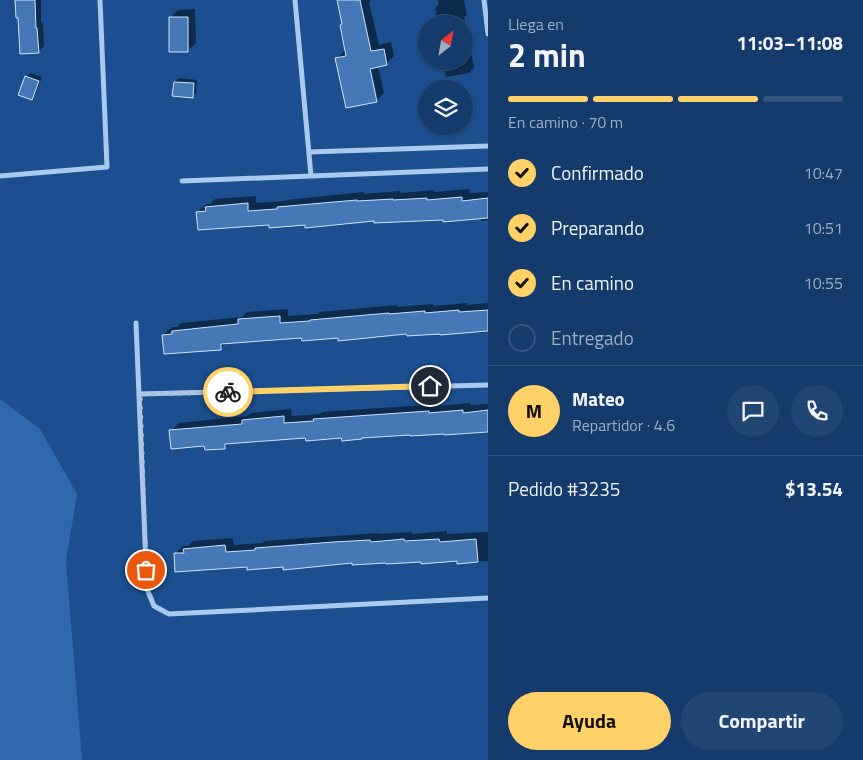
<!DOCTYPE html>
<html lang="es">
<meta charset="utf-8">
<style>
:root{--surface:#143b6b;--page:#214673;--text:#f1f3f6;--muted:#9dadc1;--line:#33557e;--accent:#ffd166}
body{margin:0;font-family:"Titillium Web",sans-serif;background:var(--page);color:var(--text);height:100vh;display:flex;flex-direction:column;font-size:19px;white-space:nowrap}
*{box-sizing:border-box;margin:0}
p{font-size:16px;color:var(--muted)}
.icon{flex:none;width:28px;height:28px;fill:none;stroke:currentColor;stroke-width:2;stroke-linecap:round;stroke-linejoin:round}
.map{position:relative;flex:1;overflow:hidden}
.drawer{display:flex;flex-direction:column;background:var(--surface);width:375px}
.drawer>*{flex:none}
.needle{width:32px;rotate:31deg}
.buttons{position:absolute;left:418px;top:15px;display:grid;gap:10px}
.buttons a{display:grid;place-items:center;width:55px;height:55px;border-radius:50%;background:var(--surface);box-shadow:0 1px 4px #0004,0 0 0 1px var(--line);font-size:25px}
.pin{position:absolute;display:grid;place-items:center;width:42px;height:42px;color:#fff;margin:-21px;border:2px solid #fff;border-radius:50%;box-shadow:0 1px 5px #0007}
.courier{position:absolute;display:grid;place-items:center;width:50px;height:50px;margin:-25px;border:4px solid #ffd166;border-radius:50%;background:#fff;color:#222;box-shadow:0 1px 6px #0007}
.headline em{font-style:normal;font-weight:700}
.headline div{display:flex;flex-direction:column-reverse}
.headline{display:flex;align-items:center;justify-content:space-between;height:85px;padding:0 20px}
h1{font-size:32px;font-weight:700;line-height:38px}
.bar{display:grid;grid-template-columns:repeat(4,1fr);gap:8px 5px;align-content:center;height:60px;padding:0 20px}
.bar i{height:6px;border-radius:4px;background:var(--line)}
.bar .selected{background:var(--accent)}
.bar p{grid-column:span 4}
.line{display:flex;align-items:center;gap:12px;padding:0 20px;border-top:1px solid var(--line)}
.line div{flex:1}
.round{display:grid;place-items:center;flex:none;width:52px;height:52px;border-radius:26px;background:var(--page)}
ol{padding:0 20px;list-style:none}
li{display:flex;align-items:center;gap:15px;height:55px}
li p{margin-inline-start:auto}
li .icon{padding:5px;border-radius:50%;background:var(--accent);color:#111;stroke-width:4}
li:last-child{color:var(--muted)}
li i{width:28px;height:28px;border:2px solid var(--line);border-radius:50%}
.action{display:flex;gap:10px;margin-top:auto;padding:10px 20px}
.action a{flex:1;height:58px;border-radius:30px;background:var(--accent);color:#111;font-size:20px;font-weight:700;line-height:58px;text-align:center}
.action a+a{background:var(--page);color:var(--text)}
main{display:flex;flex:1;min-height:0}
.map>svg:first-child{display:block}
.green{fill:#2e69ad}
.shadow{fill:#0007;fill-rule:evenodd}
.building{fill:#4478b7;stroke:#cfe3fa}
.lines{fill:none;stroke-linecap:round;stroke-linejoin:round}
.street{stroke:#a9c9ee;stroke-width:5}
.done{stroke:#afc1d8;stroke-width:5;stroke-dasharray:0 9}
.route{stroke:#ffd166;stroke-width:6}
</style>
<main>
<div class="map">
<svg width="488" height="760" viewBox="0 0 488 760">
<rect width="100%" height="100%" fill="#1b4f8f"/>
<path class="green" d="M0,399L40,429L77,494L66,561L82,760H0Z"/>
<path class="shadow" d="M18,0H41V23H43L44,46L38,52Z
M338,0H371L369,2L379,45L391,42L394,56L386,64L378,66L384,93L376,101L337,59L344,51H346L343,23ZM370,62L377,97H375L367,63Z
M438,0H464L467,15L464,17L474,67L469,73L446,77L443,61H464V24H438L435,8L439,4Z
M195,9L196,43L187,51L170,18L178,10Z
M30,73L42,77L35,95L31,99L26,77Z
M179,78L197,80L196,93L192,97L175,82Z
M469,189L470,193L488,192V220L481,221V218L375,220L306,224H270L198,212L206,204H210L215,199L256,196V203L285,201L287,200L364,192V194L400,191L401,193L434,190V192Z
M467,303V305L488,303V332L477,333L476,331L339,337H303L227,342L221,348L163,335L172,327H177L181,323L242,317L247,312L288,309V316L318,314L319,312L397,305V307L433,304V306Z
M470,403L471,405L488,404V433H480V432L411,433L342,437H306L230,442L225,448L205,445L171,431L179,423L247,416L251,413L291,409L292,416L320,414L323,412L437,404V406Z
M447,531V534L488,532V561L459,563L458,560L422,561L353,562L284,566H248L175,554L183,546H188L193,541L233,538L234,545L262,543L264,541L378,533V534L412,532V534Z"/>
<path class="building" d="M15,0H35L36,28H37L39,53L20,54L18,18H16Z
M337,0H360L371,51L384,49L387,65L370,69L377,102L346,108L335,58L346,56L340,25L342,24Z
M169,17H188V52H169Z
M25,76L39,81L32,100L18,95Z
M174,82L194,83L193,98L172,96Z
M462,197V201L488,198V218L443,222V220L374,223V221L305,228V225L269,228V225L198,230L196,212L206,211L205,207L248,203V211L277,209V207L357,200V201L393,199V200L427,198V200Z
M459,310V312L488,310V331L440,335V334L407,336L406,334L338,341V338L302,341L301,338L221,344V350L164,354L162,335L172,334V331L238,324V319L280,316V323L310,321V320L389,313V314L425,311V313Z
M463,410V413L488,410V432L444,435V434L410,436V435L362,438V439L342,441L341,438L306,441L305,438L225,444V449L205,450L204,446L171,449L169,430L242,424V420L284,416V423L314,421L313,419L429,411V413Z
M404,539L405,541L439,539L440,542L476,539L478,562L457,564V561L421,564V562L386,564L385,563L352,565V563L283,570V567L247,570V567L175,572L174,553H184L183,549L225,545L226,552L255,550V548L334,542L370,540L371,542Z"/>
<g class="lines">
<path class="street" d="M295,0L311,176
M484,0L488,34
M309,152L488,146
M0,176L107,167L100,0
M182,181L488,169
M136,323L147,589L154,606L169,614L488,598
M140,394L488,385"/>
</g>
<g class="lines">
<path class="done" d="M146,570L140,394L228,392"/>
<path class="route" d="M228,392L430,386"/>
</g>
</svg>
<div class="buttons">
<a><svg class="needle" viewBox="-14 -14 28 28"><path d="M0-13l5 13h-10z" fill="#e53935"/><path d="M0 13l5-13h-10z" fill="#9dadc1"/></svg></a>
<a><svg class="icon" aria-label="layers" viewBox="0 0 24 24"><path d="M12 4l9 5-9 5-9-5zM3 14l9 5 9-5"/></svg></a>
</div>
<div class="pin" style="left:146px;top:570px;background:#ea580c"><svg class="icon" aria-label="bag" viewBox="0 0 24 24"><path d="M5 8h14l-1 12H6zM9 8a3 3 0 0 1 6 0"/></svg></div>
<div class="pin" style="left:430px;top:386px;background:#1f2937"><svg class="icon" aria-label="home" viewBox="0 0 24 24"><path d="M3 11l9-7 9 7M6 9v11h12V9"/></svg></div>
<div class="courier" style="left:228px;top:392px"><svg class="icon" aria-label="bike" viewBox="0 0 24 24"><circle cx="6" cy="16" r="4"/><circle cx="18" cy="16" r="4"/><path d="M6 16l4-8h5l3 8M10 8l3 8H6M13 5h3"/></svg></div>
</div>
<section class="drawer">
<div class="headline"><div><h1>2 min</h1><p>Llega en</p></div><em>11:03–11:08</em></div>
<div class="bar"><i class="selected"></i><i class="selected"></i><i class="selected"></i><i></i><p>En camino · 70 m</p></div>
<ol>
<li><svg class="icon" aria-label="check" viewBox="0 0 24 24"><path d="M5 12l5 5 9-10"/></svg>Confirmado<p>10:47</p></li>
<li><svg class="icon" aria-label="check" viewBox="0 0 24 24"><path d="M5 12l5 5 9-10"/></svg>Preparando<p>10:51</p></li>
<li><svg class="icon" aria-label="check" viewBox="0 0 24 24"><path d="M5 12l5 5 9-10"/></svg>En camino<p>10:55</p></li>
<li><i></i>Entregado</li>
</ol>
<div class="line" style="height:90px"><b class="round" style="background:var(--accent);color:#111">M</b><div><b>Mateo</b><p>Repartidor · 4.6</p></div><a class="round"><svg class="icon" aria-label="chat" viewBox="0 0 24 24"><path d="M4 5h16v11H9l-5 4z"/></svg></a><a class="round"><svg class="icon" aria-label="phone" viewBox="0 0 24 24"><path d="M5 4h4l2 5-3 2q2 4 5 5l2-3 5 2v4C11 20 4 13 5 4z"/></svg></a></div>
<div class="line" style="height:65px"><div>Pedido #3235</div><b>$13.54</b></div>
<div class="action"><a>Ayuda</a><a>Compartir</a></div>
</section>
</main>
